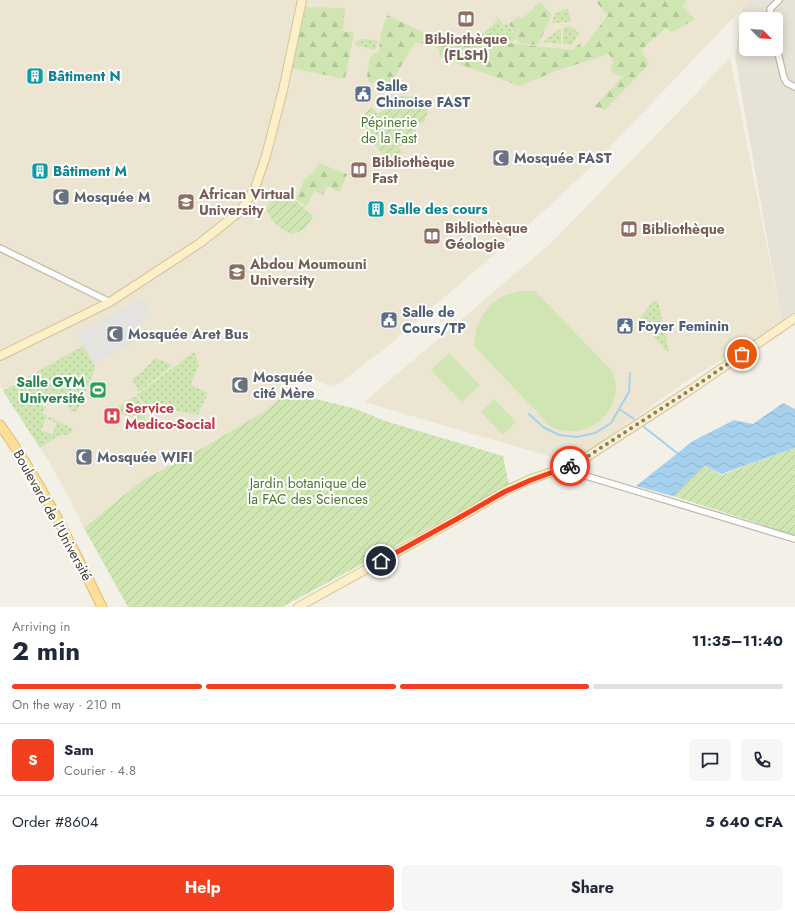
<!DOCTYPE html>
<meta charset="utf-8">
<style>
:root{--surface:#fff;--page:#f6f6f7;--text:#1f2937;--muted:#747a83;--line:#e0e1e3;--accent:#f33f1f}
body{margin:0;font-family:Jost,sans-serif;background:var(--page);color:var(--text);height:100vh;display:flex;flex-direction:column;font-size:15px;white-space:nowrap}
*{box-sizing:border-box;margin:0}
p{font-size:13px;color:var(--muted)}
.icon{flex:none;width:22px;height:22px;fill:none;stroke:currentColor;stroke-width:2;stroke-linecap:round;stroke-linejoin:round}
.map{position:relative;height:607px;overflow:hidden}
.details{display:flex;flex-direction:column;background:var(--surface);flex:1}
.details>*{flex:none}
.needle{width:26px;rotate:114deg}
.controls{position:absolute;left:739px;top:12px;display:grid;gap:8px}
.controls a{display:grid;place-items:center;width:44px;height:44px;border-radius:6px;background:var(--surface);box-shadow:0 2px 10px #0003;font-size:20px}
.pin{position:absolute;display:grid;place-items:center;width:34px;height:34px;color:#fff;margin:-17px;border:2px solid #fff;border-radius:50%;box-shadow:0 1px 4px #0007}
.courier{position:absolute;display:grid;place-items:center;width:40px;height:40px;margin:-20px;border:3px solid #f33f1f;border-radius:50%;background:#fff;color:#222;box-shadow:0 1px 5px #0007}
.head em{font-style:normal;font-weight:700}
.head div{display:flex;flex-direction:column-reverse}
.head{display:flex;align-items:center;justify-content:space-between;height:68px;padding:0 12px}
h1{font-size:26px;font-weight:700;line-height:30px}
.bar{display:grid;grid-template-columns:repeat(4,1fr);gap:6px 4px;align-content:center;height:48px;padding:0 12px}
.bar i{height:5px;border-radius:3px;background:var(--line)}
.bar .active{background:var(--accent)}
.bar p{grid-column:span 4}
.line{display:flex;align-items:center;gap:10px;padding:0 12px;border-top:1px solid var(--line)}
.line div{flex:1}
.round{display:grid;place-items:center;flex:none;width:42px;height:42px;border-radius:6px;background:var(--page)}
.primary-button{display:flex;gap:8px;margin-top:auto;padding:8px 12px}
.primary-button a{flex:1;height:46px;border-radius:6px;background:var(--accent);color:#fff;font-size:16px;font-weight:700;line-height:46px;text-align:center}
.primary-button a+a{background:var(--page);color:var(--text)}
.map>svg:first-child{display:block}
.residential{fill:#e7e2d6;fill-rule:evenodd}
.education{fill:#ece5d2}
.grass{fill:url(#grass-dots)}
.forest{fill:url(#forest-firs)}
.garden{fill:url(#garden-furrows)}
.pitch{fill:#cfe6b2}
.parking{fill:#e5e3e0}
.water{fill:url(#water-waves)}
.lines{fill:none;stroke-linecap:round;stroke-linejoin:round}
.stream{stroke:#a6d1ee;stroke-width:2}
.street-casing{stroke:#bfb8ab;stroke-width:8}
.secondary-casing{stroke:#d2c399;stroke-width:10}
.primary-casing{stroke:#e0bc69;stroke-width:11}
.street{stroke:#fff;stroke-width:5.5}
.secondary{stroke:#fdf0c9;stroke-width:8}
.primary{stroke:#fbdf9a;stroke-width:9}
.done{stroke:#837e75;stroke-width:4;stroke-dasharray:0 7.2}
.route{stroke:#f33f1f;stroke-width:5}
.labels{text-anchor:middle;stroke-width:4;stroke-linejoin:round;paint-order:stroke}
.education-label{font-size:14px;font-weight:bold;fill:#785e54;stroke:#fff;text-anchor:start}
.culture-label{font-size:14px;font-weight:bold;fill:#0d838f;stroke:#fff;text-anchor:start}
.service-label{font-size:14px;font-weight:bold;fill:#4e5e75;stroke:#fff;text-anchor:start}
.park-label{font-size:14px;fill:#48772c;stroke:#fff}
.worship-label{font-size:14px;font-weight:bold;fill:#5b616d;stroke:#fff;text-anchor:start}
.leisure-label{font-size:14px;font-weight:bold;fill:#27864d;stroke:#fff;text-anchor:end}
.health-label{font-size:14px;font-weight:bold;fill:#be3a42;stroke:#fff;text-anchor:start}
.street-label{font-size:14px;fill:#474037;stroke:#fff}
</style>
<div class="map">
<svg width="795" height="607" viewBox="0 0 795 607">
<defs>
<pattern id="grass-dots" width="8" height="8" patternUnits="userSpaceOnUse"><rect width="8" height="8" fill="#cfe6b2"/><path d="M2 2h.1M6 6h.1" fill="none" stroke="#b3c69a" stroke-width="1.8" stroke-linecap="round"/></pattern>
<pattern id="forest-firs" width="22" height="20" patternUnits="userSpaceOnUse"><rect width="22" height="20" fill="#cfe6b2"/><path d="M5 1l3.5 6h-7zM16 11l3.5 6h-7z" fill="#b3c69a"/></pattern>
<pattern id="garden-furrows" width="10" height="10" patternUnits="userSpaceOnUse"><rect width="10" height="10" fill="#cfe6b2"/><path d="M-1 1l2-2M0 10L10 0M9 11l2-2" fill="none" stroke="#b3c69a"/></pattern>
<pattern id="water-waves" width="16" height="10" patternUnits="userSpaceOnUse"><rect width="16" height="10" fill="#a6d1ee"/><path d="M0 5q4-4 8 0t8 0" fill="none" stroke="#90b4cd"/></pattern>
</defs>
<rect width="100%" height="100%" fill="#f3f0e8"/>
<path class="residential" d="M750,0H795V313L782,323L735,57L742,8ZM746,19H776V49H746Z"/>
<path class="education" d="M0,0H750L591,167L543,212L388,346L339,384L331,387L301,373L288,392L265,411L206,446L124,497L84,528L66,492L48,460L0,386Z
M730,57L782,323L685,382L572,463L364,402L550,244L692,98Z"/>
<path class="grass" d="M568,9L571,22L552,23L555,13Z
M497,17L504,25L507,23L517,39L511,42L499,22L509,42L480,36L498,20L497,18Z
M569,26L579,33L572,45L563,44V28Z
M561,28V44L542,42Z
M361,39H364L378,41L375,50L355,45L356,42Z
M658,301L669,351L667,352L639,320L652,302Z
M83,346L94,364L95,369L76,413L71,410L68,406L61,402L57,405L48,401L42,413L47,416L41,430L52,435L57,423L48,419L49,417L73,429L70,434L58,436L40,448L3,391Z
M194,352L199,364L191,384L193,386L208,393L198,415L144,404L137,395Z
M155,358L173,365L139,392L132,379L142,372Z
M136,396L145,407V425L139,421L120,412L119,406Z"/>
<path class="forest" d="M597,0H687L682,6L695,19L672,32L666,28L641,50L649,64L605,110L594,107L622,77L612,72L610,68L613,62L609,54L556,71L520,86L440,57L438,47L415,42L388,88L369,82L367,76L370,58L375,53L379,51L381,33L387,15L431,36L441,35L488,41L574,50L580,42L583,48L608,15L597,3Z
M540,2L552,15L538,45L520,43L509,24L518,16L522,19Z
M306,7L345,8L343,31L354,33L345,79L291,68Z
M319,163L347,174L340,192L327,186L323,195L314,191L306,207L296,199L304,180L314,172Z"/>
<path class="garden" d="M390,94L397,96L415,97L428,107L427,114L424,122L419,124L405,144L399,147L402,153L393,161H387L368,134L362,117L371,108L375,110L377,114L386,108L384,101Z
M283,190L313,216L305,229L292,234C278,228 272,223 266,209L271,199Z
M288,392L356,409L385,421L503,456L509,485L282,607H128L84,528L143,480L206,446L265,411Z
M795,448V535L673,496L704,465L721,475Z"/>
<path class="pitch" d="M520,291H535L613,372C614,377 616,382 616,387C616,413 592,434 566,431C561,431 556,428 551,427L474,346L476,330L482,316L492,304L505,295Z
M449,353L480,385L462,402L431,370Z
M494,399L516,422L503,435L481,412Z"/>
<path class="parking" d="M142,298L152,313L136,326L144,336L94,364L77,333L125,308Z"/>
<path class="water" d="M783,403L795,409V448L721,474L704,465L673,496L636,486L693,441L734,420L753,424Z"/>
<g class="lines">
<path class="stream" d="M619,409L634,419
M529,414L543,427L559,435L577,437L595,433L611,423L619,409L629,392L630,373
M644,427L677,453"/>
<g class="street-casing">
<path id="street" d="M772,19L770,9L779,0
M776,45L784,78L787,83L795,87
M0,248L110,302
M563,469L795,539"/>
</g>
<g class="secondary-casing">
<path id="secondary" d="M0,356L110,302L200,243L224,224L239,212L245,204L255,188L266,156L283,90L302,0
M298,607L464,515L505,491L531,479L576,464L690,390L795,318"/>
</g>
<g class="primary-casing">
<path id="primary" d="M0,425C41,482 71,544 102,607"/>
</g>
<use href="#street" class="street"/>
<use href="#secondary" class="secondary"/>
<use href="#primary" class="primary"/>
</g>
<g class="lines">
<path class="done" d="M570,466L576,464L690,390L742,354"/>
<path class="route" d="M381,561L464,515L504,492L531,480L570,466"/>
</g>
<defs>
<g id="library-square" transform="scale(0.9)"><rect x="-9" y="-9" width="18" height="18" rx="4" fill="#8d6e63" stroke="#fff"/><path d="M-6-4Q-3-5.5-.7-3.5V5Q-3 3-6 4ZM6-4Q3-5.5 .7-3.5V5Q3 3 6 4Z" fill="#fff"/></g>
<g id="building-square" transform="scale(0.9)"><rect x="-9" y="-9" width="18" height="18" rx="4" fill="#0f9aa8" stroke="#fff"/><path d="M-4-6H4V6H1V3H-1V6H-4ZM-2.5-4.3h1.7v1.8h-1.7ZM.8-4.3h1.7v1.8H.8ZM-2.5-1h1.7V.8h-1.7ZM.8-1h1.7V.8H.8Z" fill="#fff"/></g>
<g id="civic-square" transform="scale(0.9)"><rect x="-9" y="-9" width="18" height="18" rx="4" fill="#5c6f8a" stroke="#fff"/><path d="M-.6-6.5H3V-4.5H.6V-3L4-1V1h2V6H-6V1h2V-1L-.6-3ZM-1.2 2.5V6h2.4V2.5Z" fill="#fff"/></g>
<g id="mosque-square" transform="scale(0.9)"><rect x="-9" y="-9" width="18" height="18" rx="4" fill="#6b7280" stroke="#fff"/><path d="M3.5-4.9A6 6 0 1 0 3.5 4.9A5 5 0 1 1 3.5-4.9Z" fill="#fff"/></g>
<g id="university-square" transform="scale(0.9)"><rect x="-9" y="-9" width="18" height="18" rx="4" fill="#8d6e63" stroke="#fff"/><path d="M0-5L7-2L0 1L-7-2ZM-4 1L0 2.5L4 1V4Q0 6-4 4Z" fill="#fff"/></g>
<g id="stadium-square" transform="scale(0.9)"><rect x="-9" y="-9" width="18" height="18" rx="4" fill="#2e9e5b" stroke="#fff"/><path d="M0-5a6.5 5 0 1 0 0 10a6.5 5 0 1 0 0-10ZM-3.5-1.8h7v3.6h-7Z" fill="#fff"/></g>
<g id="hospital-square" transform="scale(0.9)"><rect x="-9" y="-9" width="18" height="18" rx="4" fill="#e0444e" stroke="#fff"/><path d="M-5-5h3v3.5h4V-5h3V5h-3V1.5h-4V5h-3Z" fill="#fff"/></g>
</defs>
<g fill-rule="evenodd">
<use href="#library-square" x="466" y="19"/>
<use href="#building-square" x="35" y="76"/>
<use href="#civic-square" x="363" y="94"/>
<use href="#mosque-square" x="501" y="158"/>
<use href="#library-square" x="359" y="170"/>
<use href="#building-square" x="40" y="171"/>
<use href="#mosque-square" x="61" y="197"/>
<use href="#university-square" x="186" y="202"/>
<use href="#building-square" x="376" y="209"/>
<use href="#library-square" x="629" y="229"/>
<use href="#library-square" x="432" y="236"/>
<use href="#university-square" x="237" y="272"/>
<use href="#civic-square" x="389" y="320"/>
<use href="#civic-square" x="625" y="326"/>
<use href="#mosque-square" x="115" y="334"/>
<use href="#mosque-square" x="240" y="385"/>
<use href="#stadium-square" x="98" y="390"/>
<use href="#hospital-square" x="112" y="416"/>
<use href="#mosque-square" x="84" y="457"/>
</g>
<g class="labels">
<g class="education-label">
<text x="466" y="44" text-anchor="middle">Bibliothèque<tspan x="466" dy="16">(FLSH)</tspan></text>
<text x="372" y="167">Bibliothèque<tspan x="372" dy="16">Fast</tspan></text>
<text x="199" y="199">African Virtual<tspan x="199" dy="16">University</tspan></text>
<text x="445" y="233">Bibliothèque<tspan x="445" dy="16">Géologie</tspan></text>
<text x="642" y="234">Bibliothèque</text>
<text x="250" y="269">Abdou Moumouni<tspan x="250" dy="16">University</tspan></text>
</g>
<g class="culture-label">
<text x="48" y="81">Bâtiment N</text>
<text x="53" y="176">Bâtiment M</text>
<text x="389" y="214">Salle des cours</text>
</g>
<g class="service-label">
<text x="376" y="91">Salle<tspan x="376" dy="16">Chinoise FAST</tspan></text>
<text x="402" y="317">Salle de<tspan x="402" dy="16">Cours/TP</tspan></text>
<text x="638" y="331">Foyer Feminin</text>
</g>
<g class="park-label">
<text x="389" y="127">Pépinerie<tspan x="389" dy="16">de la Fast</tspan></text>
<text x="308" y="488">Jardin botanique de<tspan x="308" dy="16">la FAC des Sciences</tspan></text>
</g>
<g class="worship-label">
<text x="514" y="163">Mosquée FAST</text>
<text x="74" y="202">Mosquée M</text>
<text x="128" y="339">Mosquée Aret Bus</text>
<text x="253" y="382">Mosquée<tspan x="253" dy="16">cité Mère</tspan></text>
<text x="97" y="462">Mosquée WIFI</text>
</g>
<g class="leisure-label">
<text x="85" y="387">Salle GYM<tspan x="85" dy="16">Université</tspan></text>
</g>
<g class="health-label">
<text x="125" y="413">Service<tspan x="125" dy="16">Medico-Social</tspan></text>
</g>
<g class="street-label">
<text transform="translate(53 515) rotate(61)" y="5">Boulevard de l'Université</text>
</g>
</g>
</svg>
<div class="controls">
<a><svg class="needle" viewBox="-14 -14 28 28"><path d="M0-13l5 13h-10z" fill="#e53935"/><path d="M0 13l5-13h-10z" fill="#747a83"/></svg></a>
</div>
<div class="pin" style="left:742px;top:354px;background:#ea580c"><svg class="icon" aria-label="bag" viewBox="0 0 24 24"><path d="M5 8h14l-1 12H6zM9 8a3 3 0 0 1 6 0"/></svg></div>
<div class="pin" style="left:381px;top:561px;background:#1f2937"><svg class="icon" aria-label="home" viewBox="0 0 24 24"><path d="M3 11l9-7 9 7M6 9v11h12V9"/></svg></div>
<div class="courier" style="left:570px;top:466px"><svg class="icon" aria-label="bike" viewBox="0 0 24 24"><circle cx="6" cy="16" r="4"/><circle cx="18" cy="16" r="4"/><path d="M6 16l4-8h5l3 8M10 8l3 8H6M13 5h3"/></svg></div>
</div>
<section class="details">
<div class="head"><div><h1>2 min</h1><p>Arriving in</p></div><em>11:35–11:40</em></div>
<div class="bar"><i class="active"></i><i class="active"></i><i class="active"></i><i></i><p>On the way · 210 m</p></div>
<div class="line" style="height:72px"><b class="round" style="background:var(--accent);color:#fff">S</b><div><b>Sam</b><p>Courier · 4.8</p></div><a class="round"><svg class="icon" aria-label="chat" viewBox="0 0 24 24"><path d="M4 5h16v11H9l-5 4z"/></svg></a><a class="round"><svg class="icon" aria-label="phone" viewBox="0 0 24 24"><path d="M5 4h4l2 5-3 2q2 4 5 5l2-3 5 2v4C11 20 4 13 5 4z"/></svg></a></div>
<div class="line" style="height:52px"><div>Order #8604</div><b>5 640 CFA</b></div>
<div class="primary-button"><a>Help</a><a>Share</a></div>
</section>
